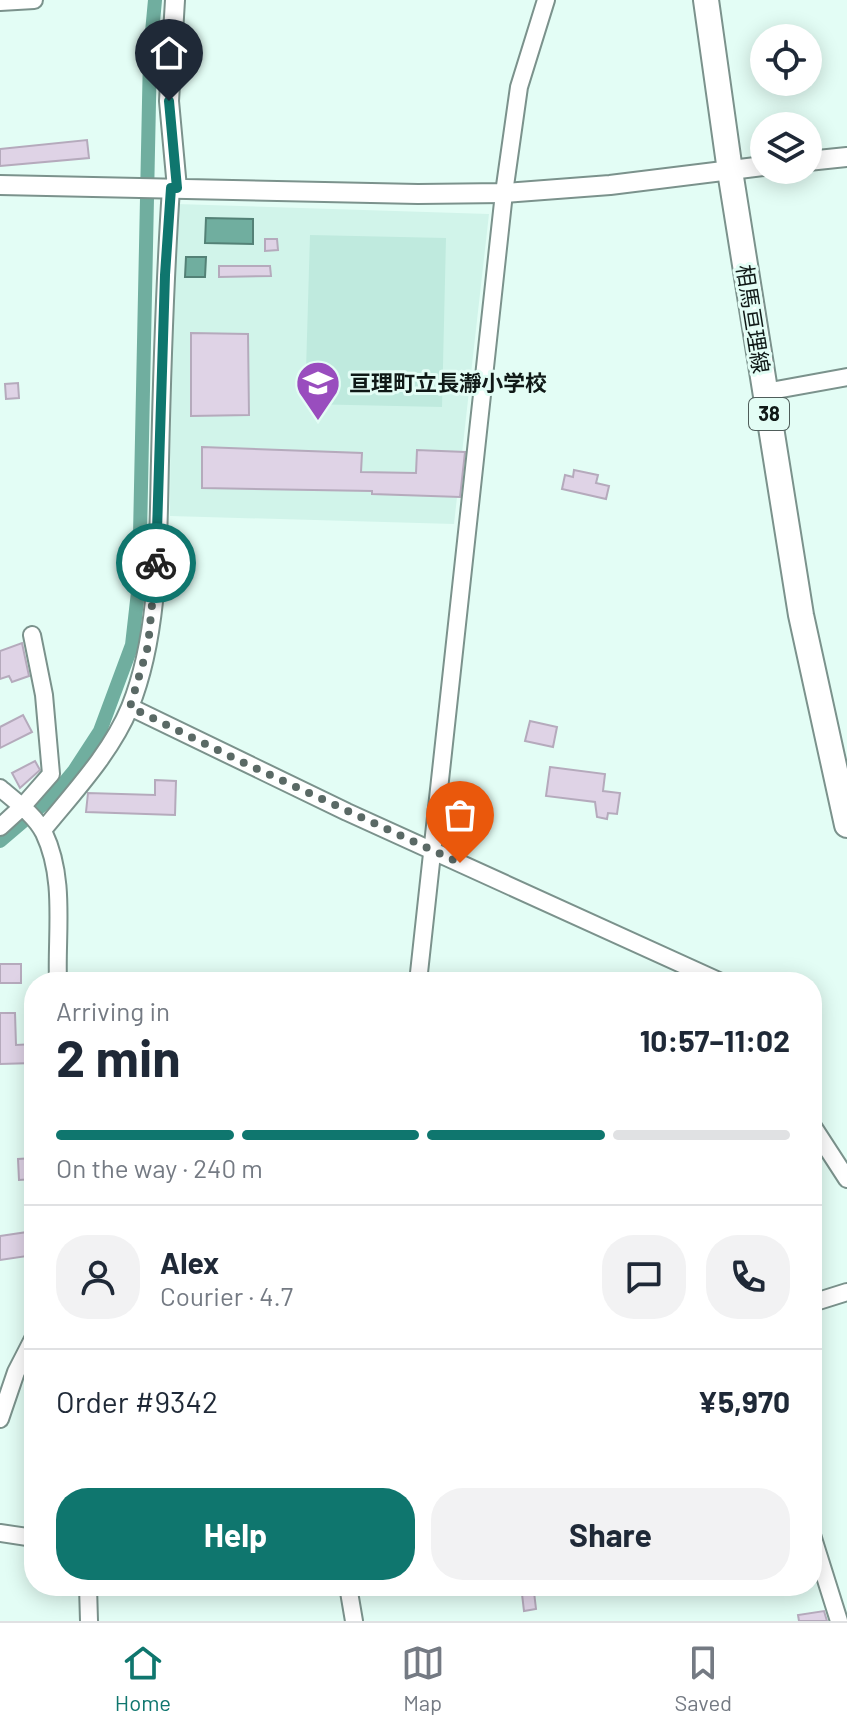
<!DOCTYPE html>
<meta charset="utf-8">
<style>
:root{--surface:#fff;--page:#f2f2f3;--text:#1f2937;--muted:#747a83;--line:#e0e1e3;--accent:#0f766e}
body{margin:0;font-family:Barlow,"Noto Sans JP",sans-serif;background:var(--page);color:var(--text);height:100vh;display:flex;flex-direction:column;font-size:30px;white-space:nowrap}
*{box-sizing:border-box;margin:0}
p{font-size:26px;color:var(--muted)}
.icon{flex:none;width:44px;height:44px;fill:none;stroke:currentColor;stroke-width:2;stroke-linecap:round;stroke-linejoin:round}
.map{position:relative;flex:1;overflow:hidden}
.sheet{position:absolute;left:24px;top:972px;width:798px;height:624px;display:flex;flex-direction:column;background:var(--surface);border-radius:32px;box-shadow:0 4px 20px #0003}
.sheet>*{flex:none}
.buttons{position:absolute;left:750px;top:24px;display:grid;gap:16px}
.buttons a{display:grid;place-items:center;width:72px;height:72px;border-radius:50%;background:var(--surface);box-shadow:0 4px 20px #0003;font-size:40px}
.pin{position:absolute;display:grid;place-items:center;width:68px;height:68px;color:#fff;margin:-82px -34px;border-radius:50% 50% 50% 0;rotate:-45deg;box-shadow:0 0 8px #0007}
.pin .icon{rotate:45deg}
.courier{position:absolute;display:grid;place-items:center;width:80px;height:80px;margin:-40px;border:6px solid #0f766e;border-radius:50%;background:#fff;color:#222;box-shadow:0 2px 10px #0007}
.head em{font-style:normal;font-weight:700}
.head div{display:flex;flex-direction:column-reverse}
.head{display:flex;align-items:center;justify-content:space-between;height:136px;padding:0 32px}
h1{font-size:52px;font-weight:700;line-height:60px}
.bar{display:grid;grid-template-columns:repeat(4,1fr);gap:12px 8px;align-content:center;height:96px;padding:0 32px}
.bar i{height:10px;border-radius:6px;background:var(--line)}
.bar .active{background:var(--accent)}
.bar p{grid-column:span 4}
.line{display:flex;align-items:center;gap:20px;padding:0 32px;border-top:2px solid var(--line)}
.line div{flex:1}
.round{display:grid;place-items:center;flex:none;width:84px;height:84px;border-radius:32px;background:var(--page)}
.primary-button{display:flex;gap:16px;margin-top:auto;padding:16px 32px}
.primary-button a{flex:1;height:92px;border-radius:32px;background:var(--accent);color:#fff;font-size:32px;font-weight:700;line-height:92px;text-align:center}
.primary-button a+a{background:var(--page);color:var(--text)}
.dock{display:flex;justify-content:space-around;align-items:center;height:112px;border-top:2px solid var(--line);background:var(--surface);font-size:22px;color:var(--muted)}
.dock a{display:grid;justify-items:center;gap:4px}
.dock .active{color:var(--accent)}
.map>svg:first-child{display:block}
.built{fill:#d1f4ea}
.green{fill:#bfeade}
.water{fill:#70ae9f;stroke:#538176;stroke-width:2}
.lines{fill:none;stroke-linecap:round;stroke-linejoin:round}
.canal{stroke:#70ae9f;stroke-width:14}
.building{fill:#dfd3e6;stroke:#b5aabc;stroke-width:2}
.minor-casing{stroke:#7b928c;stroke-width:20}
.tertiary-casing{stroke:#7b928c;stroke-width:22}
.primary-casing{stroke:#7b928c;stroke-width:28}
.minor{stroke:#fff;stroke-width:16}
.tertiary{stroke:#fff;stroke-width:18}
.primary{stroke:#fff;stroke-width:24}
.done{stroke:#5a6965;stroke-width:8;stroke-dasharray:0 14.4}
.route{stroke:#0f766e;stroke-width:10}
.labels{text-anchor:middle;stroke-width:6;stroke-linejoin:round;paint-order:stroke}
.shield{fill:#e3fdf5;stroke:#4f5d5a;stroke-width:2}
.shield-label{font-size:20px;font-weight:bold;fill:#101917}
.street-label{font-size:22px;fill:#101917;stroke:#e3fdf5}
.poi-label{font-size:22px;font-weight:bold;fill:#101917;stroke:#e3fdf5;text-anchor:start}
</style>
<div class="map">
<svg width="847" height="1621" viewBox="0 0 847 1621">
<rect width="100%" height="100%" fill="#e3fdf5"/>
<path class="built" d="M177,204L489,214L454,524L170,516L171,328Z"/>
<path class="green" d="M310,235L446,238L442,407L305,404Z"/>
<path class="water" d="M206,218L253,219V244L205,243Z
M186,257H206L205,277H185Z"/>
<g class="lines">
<path class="canal" d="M0,841L54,795L74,771L100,731L132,645L139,583L150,54L155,0"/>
</g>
<path class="building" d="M87,140L89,158L0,166V149Z
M265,239H277L278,250L265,251Z
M219,266H270L271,276L219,277Z
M191,333L248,334L249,415L191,416Z
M18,383L19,398L6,399L5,384Z
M202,447L362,453L361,472L416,473L417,450L465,452L460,497L372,494V491L202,488Z
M574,470L598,475L596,483L609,486L606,499L562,489L565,475L573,477Z
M22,643L29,676L12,682L9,676L0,679V651Z
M23,715L32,732L0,748V727Z
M530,721L557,727L553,747L525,741Z
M35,761L40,770L20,788L12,773Z
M550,767L605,774L603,791L620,793L617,814L608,813L607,819L597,817L595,802L546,796Z
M155,780L176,781L175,815L86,812L88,793L155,795Z
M0,964H21V983H0Z
M0,1013H15L16,1045L34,1044V1063L0,1064Z
M34,1158V1179L19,1180L18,1159Z
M34,1231V1255L0,1260V1236Z
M534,1592L536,1609L524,1611L522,1594Z
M824,1611L827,1621H799L798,1615Z"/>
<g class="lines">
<g class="minor-casing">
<path id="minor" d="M0,2L34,0
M765,392L847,377
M130,707L347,812L721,982
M0,788C15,801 35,815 44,833C66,879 56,933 58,982
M0,827L22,807L51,774L44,695L32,635
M43,830C74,792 111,753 130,707C160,633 158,539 160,461C162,370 165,279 171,188
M418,982L504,193L519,87L546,0
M812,1125L847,1179
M812,1303L847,1292
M0,1419L16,1372L34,1337
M0,1533L34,1538
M812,1535L839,1621
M88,1586L89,1621
M348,1586L354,1621"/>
</g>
<g class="tertiary-casing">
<path id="tertiary" d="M175,0L169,101L177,188
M808,161L847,157
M0,185L418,194L504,193L610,185L764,166"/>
</g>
<g class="primary-casing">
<path id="primary" d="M706,0L730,171L801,615L847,825"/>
</g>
<use href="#minor" class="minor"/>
<use href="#tertiary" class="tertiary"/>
<use href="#primary" class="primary"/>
</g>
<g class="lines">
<path class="done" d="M156,563L148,646L130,707L238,760L460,863"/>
<path class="route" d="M156,563L165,275L171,188H177L169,101"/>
</g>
<defs>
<g id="school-pin" transform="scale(2.3)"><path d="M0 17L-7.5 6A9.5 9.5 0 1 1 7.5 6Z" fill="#994dbe" stroke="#e3fdf5"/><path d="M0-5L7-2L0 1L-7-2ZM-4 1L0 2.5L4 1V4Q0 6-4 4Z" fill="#fff"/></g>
</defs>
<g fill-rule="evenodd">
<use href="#school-pin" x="318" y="383"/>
</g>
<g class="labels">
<rect class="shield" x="749" y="398" width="40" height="32" rx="6"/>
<g class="shield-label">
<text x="769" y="421">38</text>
</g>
<g class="street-label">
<text transform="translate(753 319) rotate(81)" y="8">相馬亘理線</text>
</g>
<g class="poi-label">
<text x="349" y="391">亘理町立長瀞小学校</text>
</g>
</g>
</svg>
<div class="buttons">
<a><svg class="icon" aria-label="locate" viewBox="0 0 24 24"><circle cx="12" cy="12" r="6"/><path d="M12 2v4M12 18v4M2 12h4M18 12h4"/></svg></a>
<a><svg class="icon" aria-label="layers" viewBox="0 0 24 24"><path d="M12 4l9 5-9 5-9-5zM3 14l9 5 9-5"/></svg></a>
</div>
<div class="pin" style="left:460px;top:863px;background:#ea580c"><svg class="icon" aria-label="bag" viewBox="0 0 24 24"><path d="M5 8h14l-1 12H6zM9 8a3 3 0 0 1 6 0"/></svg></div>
<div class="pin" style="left:169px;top:101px;background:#1f2937"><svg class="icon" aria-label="home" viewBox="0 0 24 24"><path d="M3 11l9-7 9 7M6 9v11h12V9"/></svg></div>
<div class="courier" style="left:156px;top:563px"><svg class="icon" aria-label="bike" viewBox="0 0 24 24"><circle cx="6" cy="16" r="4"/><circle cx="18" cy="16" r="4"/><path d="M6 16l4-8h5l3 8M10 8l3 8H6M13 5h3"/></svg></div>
<section class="sheet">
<div class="head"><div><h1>2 min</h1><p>Arriving in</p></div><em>10:57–11:02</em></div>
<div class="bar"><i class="active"></i><i class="active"></i><i class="active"></i><i></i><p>On the way · 240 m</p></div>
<div class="line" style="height:144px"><a class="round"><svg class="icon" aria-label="person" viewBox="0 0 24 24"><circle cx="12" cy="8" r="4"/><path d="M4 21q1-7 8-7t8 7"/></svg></a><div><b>Alex</b><p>Courier · 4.7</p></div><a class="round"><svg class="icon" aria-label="chat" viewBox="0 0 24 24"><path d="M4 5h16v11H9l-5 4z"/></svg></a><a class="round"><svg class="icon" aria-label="phone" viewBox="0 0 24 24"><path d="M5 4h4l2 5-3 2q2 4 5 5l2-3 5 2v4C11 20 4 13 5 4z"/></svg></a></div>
<div class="line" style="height:104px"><div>Order #9342</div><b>¥5,970</b></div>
<div class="primary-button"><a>Help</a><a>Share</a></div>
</section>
</div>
<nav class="dock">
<a class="active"><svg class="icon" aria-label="home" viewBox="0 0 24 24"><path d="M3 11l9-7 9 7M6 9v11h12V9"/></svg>Home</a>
<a><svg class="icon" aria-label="map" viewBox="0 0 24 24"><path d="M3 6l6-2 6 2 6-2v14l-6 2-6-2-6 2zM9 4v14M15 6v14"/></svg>Map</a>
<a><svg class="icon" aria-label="saved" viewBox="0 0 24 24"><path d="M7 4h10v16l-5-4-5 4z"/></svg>Saved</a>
</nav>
